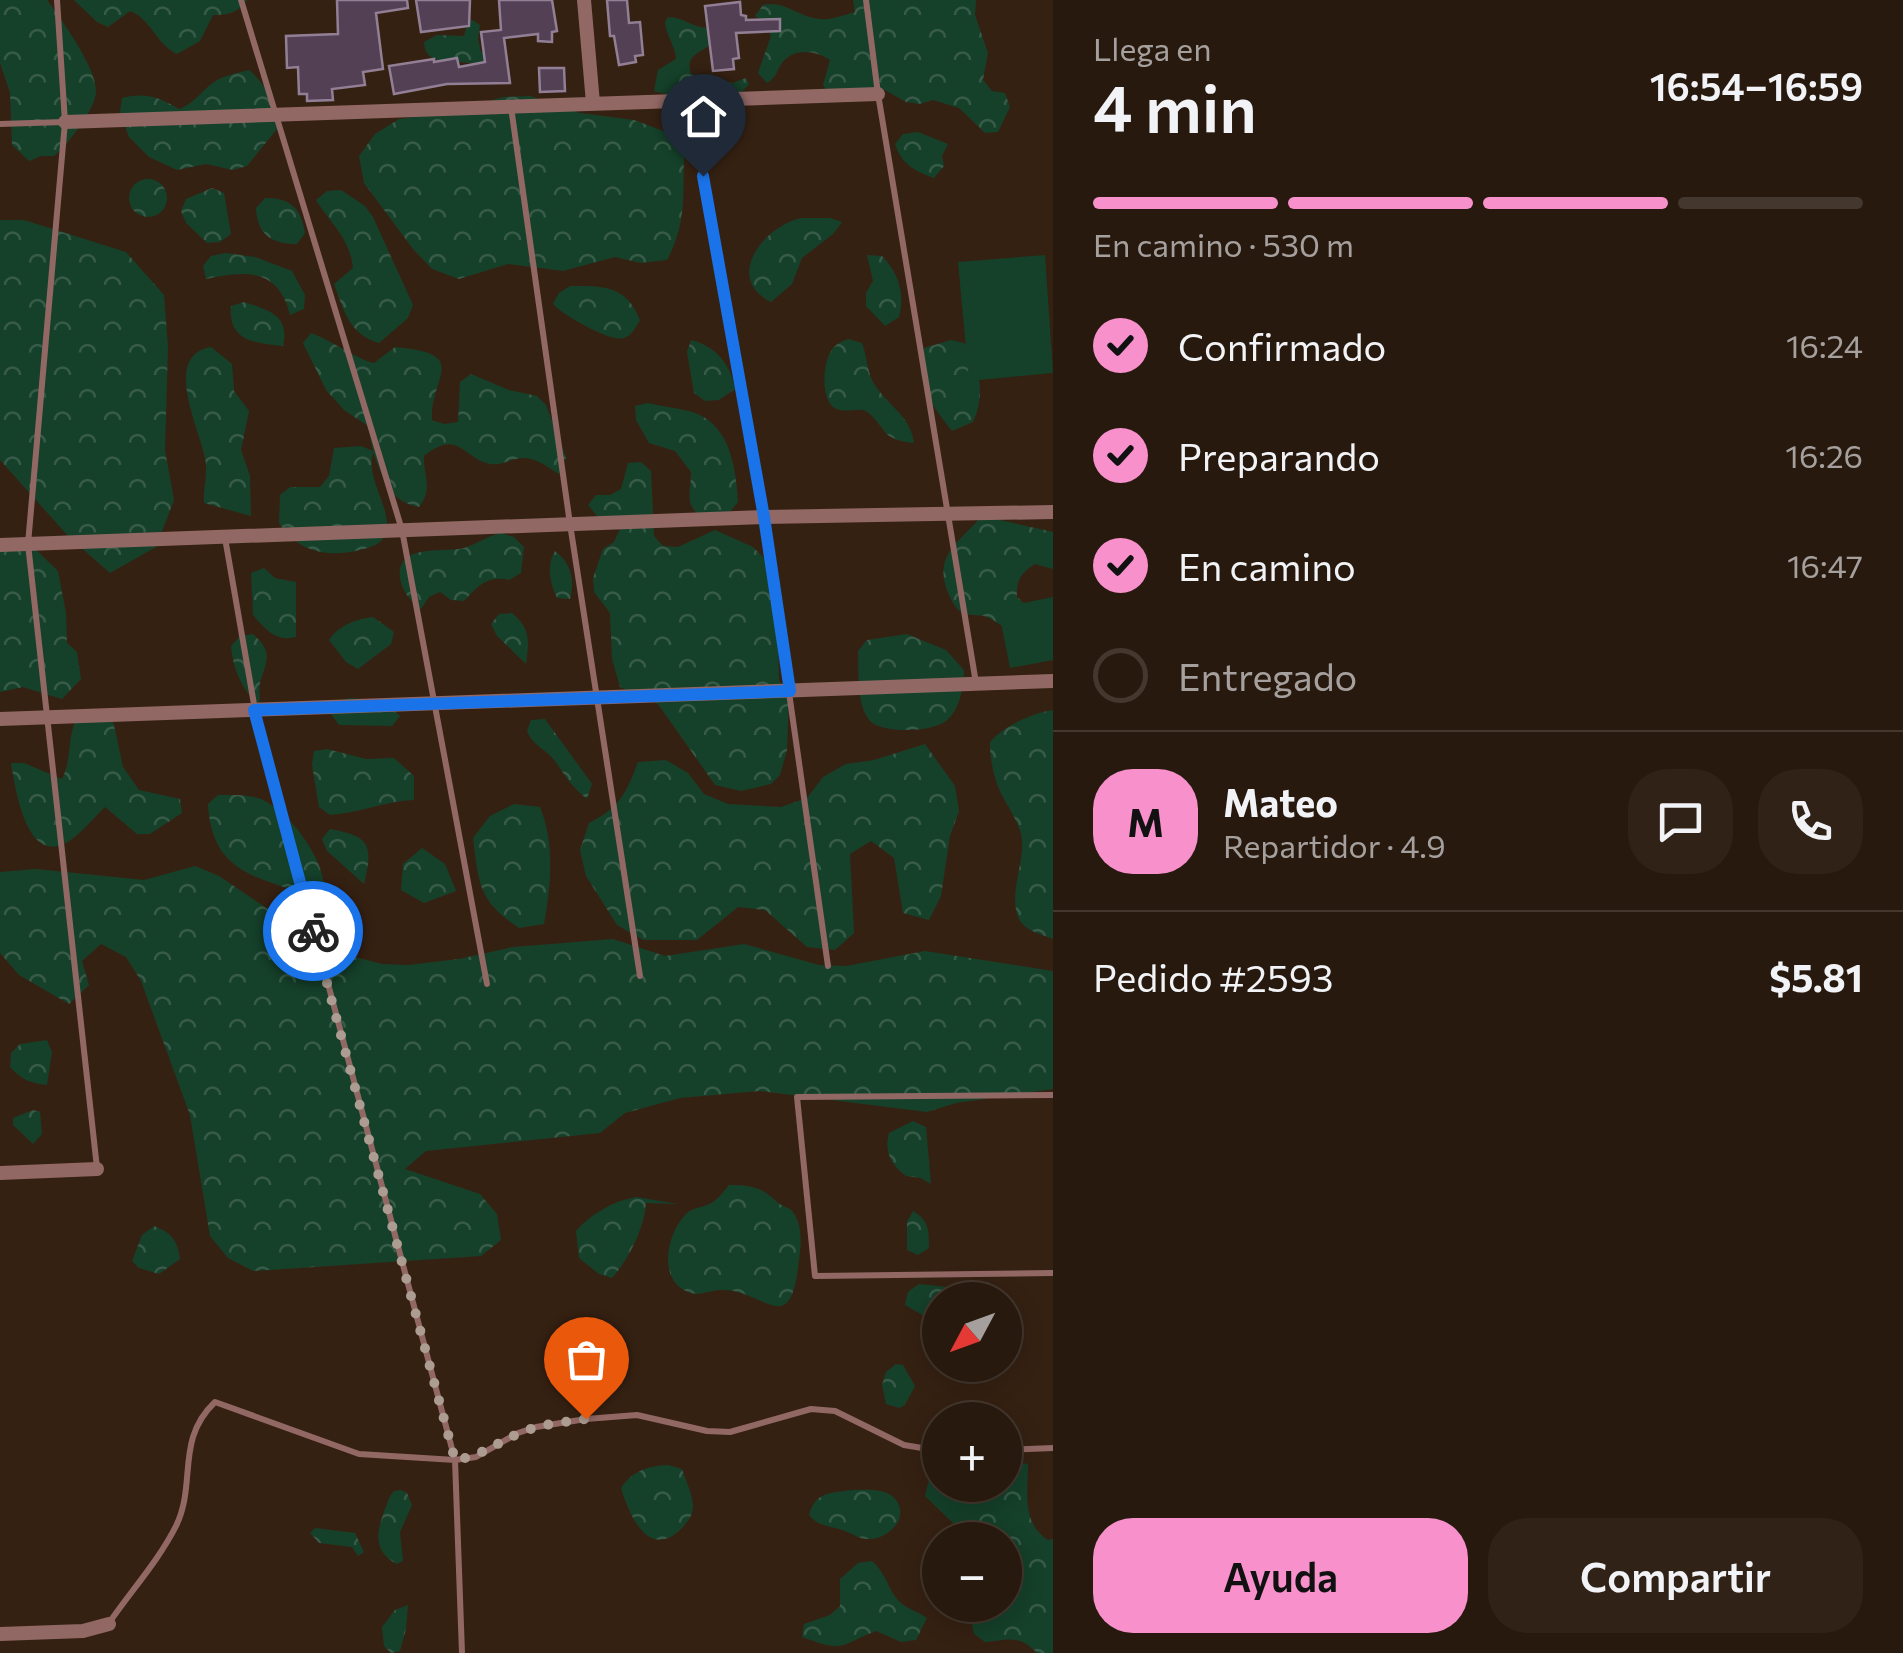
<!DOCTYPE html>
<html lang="es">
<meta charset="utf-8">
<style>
:root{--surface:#28190e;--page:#302217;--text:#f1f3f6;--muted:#a5a09e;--line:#44382e;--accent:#f890cc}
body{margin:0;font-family:Commissioner,sans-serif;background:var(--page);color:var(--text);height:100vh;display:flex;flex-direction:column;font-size:38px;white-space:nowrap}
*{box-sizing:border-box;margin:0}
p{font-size:32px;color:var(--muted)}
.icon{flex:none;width:55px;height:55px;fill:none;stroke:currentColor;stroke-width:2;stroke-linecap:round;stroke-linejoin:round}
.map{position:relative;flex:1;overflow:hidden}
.sheet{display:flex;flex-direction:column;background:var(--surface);width:850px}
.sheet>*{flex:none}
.needle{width:65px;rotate:229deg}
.controls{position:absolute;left:922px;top:1282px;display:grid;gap:20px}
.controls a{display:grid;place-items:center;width:100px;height:100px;border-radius:50%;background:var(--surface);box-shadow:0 5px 25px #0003,0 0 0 2px var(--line);font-size:50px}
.pin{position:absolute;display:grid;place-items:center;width:85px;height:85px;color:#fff;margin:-102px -42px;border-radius:50% 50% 50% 0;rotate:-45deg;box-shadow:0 0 10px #0007}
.pin .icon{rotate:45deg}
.courier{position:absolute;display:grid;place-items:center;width:100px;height:100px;margin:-50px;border:8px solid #1a73e8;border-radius:50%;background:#fff;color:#222;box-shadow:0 2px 12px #0007}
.headline em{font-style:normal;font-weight:600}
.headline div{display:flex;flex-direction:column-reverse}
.headline{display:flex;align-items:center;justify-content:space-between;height:170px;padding:0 40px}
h1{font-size:65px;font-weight:600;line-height:75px}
.bar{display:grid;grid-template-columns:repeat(4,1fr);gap:15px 10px;align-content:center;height:120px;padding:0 40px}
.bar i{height:12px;border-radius:8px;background:var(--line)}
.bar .selected{background:var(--accent)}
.bar p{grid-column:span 4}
.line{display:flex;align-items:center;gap:25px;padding:0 40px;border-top:2px solid var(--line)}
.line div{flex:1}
.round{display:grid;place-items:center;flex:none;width:105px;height:105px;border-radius:40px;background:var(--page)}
ol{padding:0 40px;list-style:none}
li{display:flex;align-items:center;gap:30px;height:110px}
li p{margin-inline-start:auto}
li .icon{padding:10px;border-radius:50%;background:var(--accent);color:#111;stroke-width:4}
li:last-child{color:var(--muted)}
li i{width:55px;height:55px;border:5px solid var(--line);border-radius:50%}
.cta{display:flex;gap:20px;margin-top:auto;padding:20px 40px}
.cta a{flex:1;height:115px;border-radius:40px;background:var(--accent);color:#111;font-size:40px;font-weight:600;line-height:115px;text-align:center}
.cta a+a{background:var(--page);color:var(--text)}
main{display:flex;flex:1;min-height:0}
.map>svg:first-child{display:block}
.forest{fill:url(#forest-crowns)}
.pitch{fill:#15402a}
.building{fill:#534055;stroke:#937f95;stroke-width:2.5}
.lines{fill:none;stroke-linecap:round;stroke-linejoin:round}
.service{stroke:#926865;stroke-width:6}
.minor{stroke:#926865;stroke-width:14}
.done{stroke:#ac9c91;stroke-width:10;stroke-dasharray:0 18}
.route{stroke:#1a73e8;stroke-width:12}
</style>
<main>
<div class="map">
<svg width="1053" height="1653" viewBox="0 0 1053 1653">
<defs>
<pattern id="forest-crowns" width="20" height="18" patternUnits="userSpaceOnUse" patternTransform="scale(2.5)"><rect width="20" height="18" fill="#15402a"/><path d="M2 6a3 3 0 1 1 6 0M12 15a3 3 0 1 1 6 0" fill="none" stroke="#375b48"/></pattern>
</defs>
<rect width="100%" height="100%" fill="#352112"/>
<path class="forest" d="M0,0H47C62,20 95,66 96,90C97,108 67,145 54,156H41L29,161L12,145L10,93L0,63Z
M74,0H247C238,13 228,15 213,15L200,41L177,54C156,44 151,19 130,11L108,27L97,22Z
M853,0H976L975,15L988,53L983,80L992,91L1005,93L1010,107L998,132L985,133L959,108L933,100L920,104L906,102L883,89L858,99L831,97L823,85L830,60C816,51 795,47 782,63C776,72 777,77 767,83L758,73L771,36L766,24L755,16L763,5C785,0 799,18 820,19C832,20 844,15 855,12Z
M668,17C684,17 692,28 708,28L711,44C699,54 685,55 691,74L733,83L746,78L749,84L736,99L673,96L654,91L658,70L676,59C676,47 666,36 665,22Z
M469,18L480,25L478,39L481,52L493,57L483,68C462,54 426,73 424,42L437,35L464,36Z
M249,70C267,85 276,106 277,129L247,166L233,170L206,164L177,170L149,157L129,137L120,112L122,98C145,92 159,97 179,109C195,103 201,91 214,82C225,75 237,73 249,70Z
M530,96L580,113L634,120L685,139C681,185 690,218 667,260L641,263L615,257L563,271L508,264L459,279L432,269L413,249L364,183L359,156L375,134L399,119L452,112L503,97Z
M918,132L948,144L942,156L944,166L934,178C915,171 902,165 895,144L903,134Z
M129 198a19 19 0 1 1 38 0a19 19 0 1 1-38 0Z
M212,188L224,193L231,234L220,242L207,243L186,223L181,211L186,199Z
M341,190L365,206L373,217L413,305L408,318L379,343C349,334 344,311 334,284L353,268C350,238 331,224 316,200L327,191Z
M265,198C291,198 301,208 305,233L297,244C272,244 257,235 256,208Z
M801,218H830L842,222L833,234L802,258L792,284L771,302C723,278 764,226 801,218Z
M0,220H24L126,252L164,295L168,347L165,450L174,500L156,547L110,573L69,537L0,460Z
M226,253L255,257L292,271L305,295L304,309L290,315C279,268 245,270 206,279L203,266L211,256Z
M867,255L882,256C899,274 905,293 899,317L885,326L866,306V293L873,281Z
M570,286C604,286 626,285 640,320C636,327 632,335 624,338C611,343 563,315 553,304L559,293Z
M244,302C270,310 290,316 283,346C255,343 228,341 231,306Z
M311,333C331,340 358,360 374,363L395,347C473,354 429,377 432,420L444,424L458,422L460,382L471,374L509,390L537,396L546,405L566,457L559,474C548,467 535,457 522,458C510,459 501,466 490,464C462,458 459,428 424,456C423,477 434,488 419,507C388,501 384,479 373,453C365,480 395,513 385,535C380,546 370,547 360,550C327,558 298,552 279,523L280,495L290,487H320L329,476L334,448L361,446L373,451L368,426L344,410L326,390L303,343Z
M848,339L862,343C867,356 867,370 873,382C887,406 910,414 914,443C882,439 889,433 870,414C860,404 845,416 833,407C820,395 823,359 834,347C838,343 843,341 848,339Z
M691,340C716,346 731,365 735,389L719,400L705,401L694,393L687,352Z
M951,340L964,343C981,365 985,397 973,422L952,431C932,405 913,382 924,348Z
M211,347L232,364L234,391L249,411L241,450L250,476L251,516L204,503C203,490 207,477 206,464C202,432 160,356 211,347Z
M648,403C663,407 681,408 695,413C731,426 736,470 738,502L729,513L703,518C683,504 691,494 691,472L675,451L649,443L636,420L635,406Z
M641,462L651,471L654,536L663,546L678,547L715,530L753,547L772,566L777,608L779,680L789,696L787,750L780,775L771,784L741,791L715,785L658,704L620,687L612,659L610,613L594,592L593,578L603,549L614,542L620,529L610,519L597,516L588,505L596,495H610L621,489L628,463Z
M982,516L1053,532V569L1035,564C1021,573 1016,580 1017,597L1028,607L1014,631C1002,628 997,621 987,617C979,614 970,616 963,613C956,610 952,601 949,595C932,557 957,544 982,516Z
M501,533L514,537L524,547L521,573L509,580C487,575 478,586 464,601L451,600L440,592L429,597L421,609C411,602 401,590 400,577C396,543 445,553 464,548C477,544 487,536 501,533Z
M0,543H29L58,571L66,613L67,643L77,652L81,679L62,699L23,687L0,692Z
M555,551C571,563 575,579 570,599L557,598C550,582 546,566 555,551Z
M264,568L275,578L296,582V637C276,642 266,630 253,615L251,573Z
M512,613C531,629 529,641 526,664L497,636L491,624L499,614Z
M373,617L394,632L391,644L358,669L346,662L329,640C339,625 356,619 373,617Z
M253,634C270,649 269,657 262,676C258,684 260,699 260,708C243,690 233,671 231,646L240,636Z
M907,634L946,650L964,670C964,686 960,710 946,721C933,732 882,734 870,721C856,705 859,671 858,651L867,640Z
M349,698C370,699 385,701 400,716L392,726L339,725L331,714L336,702Z
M1053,710V939C1041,934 1025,931 1019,919C1008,896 1024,864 1022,840C1020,822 1006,805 999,789C993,774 990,758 990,742C1004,726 1032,713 1053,710Z
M108,711L114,725L123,767L139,790L180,799L182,813L150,834H137L105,807C93,818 79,837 64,844C25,862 15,785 11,763H24L62,779C73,758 66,735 79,714Z
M545,719L592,784L587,799C570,785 567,778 555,761C546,749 533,746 527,731L531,720Z
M925,744L955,786L959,811L950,836L941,896L929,920L903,913L894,858L871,841L850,854L854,933L835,950L807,947L765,910L738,907L697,940H643L617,925L586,876L580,850L589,823C620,807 626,794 638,762L666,760L688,773L704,794L728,804L781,807L807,798L823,777L846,764L874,760Z
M327,749L366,759L394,758L414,776V800C385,801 359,813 330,815L319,807L312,765L314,751Z
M218,795C231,795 245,794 258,798C289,809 330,864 324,898L329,905C273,876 212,884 208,804Z
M514,804L540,807C555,844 551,885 544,924L519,928C478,901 479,884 473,838L490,816Z
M330,829C369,836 374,844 364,884L327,851L322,839Z
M422,848L445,864L456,891L424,903L401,890L403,864Z
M195,866L219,876L328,950L382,964L408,965L459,959L513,947L613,939L665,956L744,944L819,965L846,966L925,951L1053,971V1089L956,1103L927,1112L760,1091L680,1098L625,1113L600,1133L426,1151L405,1169L480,1194L497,1214L501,1240L481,1256L253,1271L228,1258L210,1236L190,1115L141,981L126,957L101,944L82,961L89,985L69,1004L19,975L0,953V872L36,869L144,880Z
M47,1040L52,1052L47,1085C30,1083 22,1080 10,1067L11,1053L20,1044Z
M33,1110L40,1112L42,1134L33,1144L13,1125V1118Z
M913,1121L926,1127L931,1184L921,1178L906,1176C891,1165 884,1152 889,1133Z
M729,1185C750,1185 762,1187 777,1202C784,1208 790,1206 795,1215C804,1232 800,1250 798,1268C789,1340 762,1288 721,1290C711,1290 701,1296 691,1293C657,1283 666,1235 685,1215C694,1206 704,1208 713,1202C719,1198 724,1191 729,1185Z
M636,1197L678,1204L646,1203C644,1229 629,1259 612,1278L599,1274L579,1258L576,1231C591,1214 613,1201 636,1197Z
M913,1211C929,1220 929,1231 929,1248L918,1255L907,1250V1222Z
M154,1226C171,1232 178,1241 180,1259L159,1274L139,1268L132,1261L142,1235Z
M989,1282L993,1288L992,1300H940V1310L933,1321L905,1305L908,1292L919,1284L948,1287Z
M896,1364L903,1365L915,1386L905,1405L899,1408L886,1404L882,1385L886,1372Z
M1005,1460L1028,1464C1028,1492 1021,1523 1048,1540L1053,1539V1653H1037C1019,1634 1009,1640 985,1642L974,1634L968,1605H1005V1540H962L955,1525L925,1496L933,1462L940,1461V1485H1005Z
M668,1465L682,1469C686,1481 693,1495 693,1507C692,1517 688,1521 682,1528C649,1561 630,1517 621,1488C632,1471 648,1466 668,1465Z
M401,1490L407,1493L412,1505L400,1532L403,1561L397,1564C366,1548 381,1521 390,1496L394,1491Z
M852,1490C863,1490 882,1488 892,1496C913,1514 890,1540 868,1539C859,1539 853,1534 845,1531C830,1525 820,1528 809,1515C815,1492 830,1493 852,1490Z
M315,1528L355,1533L364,1552L358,1556L352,1547L319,1543L310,1533Z
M872,1561C885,1572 887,1586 897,1599C904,1608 917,1611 927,1618L916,1640L901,1642L876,1631C837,1646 846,1653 802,1637L804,1624L830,1615L840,1606V1579L858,1563Z
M408,1605L406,1629L400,1651L391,1653L384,1646L382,1627L395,1610Z"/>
<path class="pitch" d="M1045,255L1053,373L969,381L958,262Z
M1053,597V660L1010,668L998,608Z"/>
<path class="building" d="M337,0H407L408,8L376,13L383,69L363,72L365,85L332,89L333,100L307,101V94H299L298,67L287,68L286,36L338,34Z
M416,0H470L469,26L421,32Z
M499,0H552L557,31L552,32V42L538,41V34L504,38L510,83L447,84L394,94L389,66L434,59V62L457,58L459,67L485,62L481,32L501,30Z
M607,0H627L629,23L640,22L643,55L635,56L636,62L619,65L614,36H610Z
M740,2L741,15L746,16V20L780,19V31L736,33L739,58L733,59L734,69L713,71L705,6Z
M539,68H564L565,91L540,92Z"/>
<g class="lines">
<path class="service" d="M57,0L65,122L28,544L97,1168
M241,0L402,530L487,984
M866,0L878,94L976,683
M690,100L764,517L828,966
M511,107L570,524L640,976
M0,124L64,122
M225,538L255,710L455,1460L462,1653
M1053,1095L797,1097L815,1276L1053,1273
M1005,1450L1053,1448
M109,1623C131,1591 159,1560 176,1526C197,1483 175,1440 215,1402L359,1454L455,1460L476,1457L518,1433L536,1427L586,1419L637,1415L707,1431L730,1432L811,1409L835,1411L904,1445L940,1451"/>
<path class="minor" d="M584,0L593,103
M65,122L878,94
M0,545L764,517L1053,512
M0,719L1053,681
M0,1173L97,1169
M0,1634L83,1631L109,1624"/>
</g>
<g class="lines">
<path class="done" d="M313,931L455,1460C482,1456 498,1442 522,1432C542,1424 565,1422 586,1419"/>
<path class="route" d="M313,931L254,710L790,691L764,517L703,176"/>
</g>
</svg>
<div class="controls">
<a><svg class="needle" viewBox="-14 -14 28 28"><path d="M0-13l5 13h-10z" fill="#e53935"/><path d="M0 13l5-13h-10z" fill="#a5a09e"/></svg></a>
<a>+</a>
<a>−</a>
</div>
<div class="pin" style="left:586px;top:1419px;background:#ea580c"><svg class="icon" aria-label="bag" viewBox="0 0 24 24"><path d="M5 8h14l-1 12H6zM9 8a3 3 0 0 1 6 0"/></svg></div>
<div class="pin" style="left:703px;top:176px;background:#1f2937"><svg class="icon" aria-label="home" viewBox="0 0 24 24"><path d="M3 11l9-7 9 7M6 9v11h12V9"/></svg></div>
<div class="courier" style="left:313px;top:931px"><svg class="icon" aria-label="bike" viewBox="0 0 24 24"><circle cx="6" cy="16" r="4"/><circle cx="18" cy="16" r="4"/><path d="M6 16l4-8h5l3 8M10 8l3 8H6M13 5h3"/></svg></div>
</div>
<section class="sheet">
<div class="headline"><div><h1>4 min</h1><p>Llega en</p></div><em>16:54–16:59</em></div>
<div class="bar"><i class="selected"></i><i class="selected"></i><i class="selected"></i><i></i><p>En camino · 530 m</p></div>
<ol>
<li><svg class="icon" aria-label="check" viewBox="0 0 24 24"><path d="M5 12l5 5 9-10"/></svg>Confirmado<p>16:24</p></li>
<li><svg class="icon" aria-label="check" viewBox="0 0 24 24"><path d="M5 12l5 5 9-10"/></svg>Preparando<p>16:26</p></li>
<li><svg class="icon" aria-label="check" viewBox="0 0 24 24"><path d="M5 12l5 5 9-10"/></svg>En camino<p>16:47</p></li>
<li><i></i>Entregado</li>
</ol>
<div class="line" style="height:180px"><b class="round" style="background:var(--accent);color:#111">M</b><div><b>Mateo</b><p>Repartidor · 4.9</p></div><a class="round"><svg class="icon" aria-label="chat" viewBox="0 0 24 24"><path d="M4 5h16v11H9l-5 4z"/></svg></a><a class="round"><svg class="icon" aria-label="phone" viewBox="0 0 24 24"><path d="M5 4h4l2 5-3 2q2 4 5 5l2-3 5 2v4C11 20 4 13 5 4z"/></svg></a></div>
<div class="line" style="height:130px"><div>Pedido #2593</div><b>$5.81</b></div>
<div class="cta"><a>Ayuda</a><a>Compartir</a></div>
</section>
</main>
